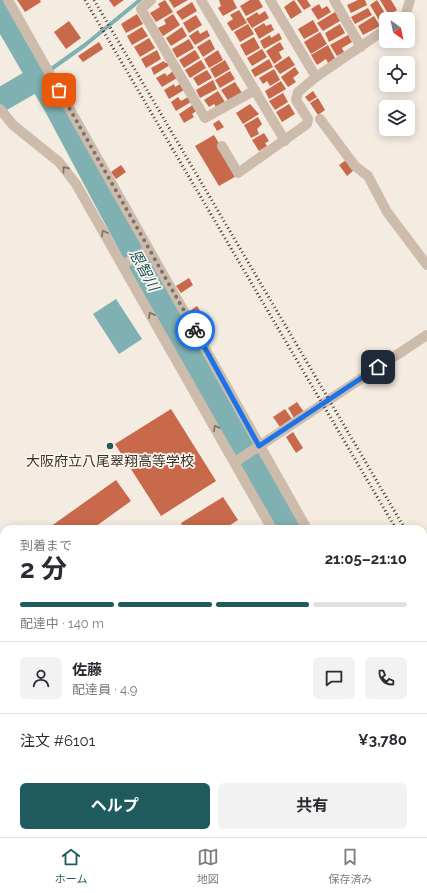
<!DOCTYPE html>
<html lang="ja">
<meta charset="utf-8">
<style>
:root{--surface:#fff;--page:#f2f2f3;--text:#2b2b33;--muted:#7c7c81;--line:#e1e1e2;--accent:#1f5a5e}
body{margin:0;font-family:Raleway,"Noto Sans JP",sans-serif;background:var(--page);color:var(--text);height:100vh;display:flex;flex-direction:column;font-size:15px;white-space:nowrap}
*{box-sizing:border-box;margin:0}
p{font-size:13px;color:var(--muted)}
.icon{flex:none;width:22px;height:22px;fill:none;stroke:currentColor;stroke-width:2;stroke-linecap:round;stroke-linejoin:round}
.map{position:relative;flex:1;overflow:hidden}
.sheet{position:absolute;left:0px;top:525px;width:427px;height:312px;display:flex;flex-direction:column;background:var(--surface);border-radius:12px 12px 0 0;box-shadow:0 2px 10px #0003}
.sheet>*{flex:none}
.needle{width:26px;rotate:147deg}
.fabs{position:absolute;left:379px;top:12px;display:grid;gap:8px}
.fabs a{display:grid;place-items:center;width:36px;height:36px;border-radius:6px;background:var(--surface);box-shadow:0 2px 10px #0003;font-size:20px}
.pin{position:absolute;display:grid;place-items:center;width:34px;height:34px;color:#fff;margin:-17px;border-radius:8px;box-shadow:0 2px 6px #0006}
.courier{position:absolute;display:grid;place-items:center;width:40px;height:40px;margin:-20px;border:3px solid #1a73e8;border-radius:50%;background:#fff;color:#222;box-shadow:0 1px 5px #0007}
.overview em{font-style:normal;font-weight:700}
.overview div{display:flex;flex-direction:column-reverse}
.overview{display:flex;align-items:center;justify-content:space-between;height:68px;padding:0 20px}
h1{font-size:26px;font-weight:700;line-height:30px}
.bar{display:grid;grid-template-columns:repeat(4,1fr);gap:6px 4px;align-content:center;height:48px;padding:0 20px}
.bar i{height:5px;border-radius:3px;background:var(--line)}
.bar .on{background:var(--accent)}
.bar p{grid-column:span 4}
.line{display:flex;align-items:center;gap:10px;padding:0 20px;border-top:1px solid var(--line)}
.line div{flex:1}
.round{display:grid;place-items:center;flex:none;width:42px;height:42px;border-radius:6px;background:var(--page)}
.action{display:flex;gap:8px;margin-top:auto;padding:8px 20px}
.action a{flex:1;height:46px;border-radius:6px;background:var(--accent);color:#fff;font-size:16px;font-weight:700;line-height:46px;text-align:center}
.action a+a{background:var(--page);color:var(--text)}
.dock{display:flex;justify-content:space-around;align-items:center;height:56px;border-top:1px solid var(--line);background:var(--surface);font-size:11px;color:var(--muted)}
.dock a{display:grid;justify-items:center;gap:2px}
.dock .on{color:var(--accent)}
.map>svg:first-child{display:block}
.water{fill:#7fb0b2}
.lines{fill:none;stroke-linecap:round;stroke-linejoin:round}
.stream{stroke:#7fb0b2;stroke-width:4}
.river{stroke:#7fb0b2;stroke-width:24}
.building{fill:#c8694b}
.minor{stroke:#cdbbac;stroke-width:10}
.rail{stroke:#3b302b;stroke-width:3;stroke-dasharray:1 3;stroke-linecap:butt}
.oneway{stroke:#7d6f65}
.done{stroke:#7c716b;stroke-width:4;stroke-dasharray:0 7.2}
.route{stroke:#1a73e8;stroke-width:5}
.poi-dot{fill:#1f5a5e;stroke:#fbf5ee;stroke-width:1.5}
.labels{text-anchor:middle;stroke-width:3.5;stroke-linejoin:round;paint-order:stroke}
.poi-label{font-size:14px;fill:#3b302b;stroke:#fbf5ee}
.water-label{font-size:15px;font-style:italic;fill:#1f5a5e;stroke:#fbf5ee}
</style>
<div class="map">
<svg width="427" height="837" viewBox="0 0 427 837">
<rect width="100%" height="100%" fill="#f4ebe1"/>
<path class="water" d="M116,299L142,339L119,354L93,314Z"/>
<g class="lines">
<path class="stream" d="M40,77L85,45L140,0"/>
<path class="river" d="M0,10L58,110L146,275L291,529
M0,100L40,77
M423,759L427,766"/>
</g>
<path class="building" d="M17,0H40L41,2L25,12Z
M109,0H124L114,7Z
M165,0L173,12L156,22L150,13L160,7L158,4Z
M169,0H188L174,8Z
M219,0H233L237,8L223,16L218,8L221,6Z
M250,0H259L263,7L246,16L240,6Z
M294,0L302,12L291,19L284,7Z
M297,0H307L311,6L304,10Z
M358,0H365L367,5L351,13L347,5Z
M377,0L386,15L379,20L370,5Z
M380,0H391L397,10L389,15Z
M192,2L197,11L182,20L176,12Z
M319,4L322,9L327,6L331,12L318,20L311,9Z
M368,8L372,15L355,24L351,17Z
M239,10L247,23L232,31L227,23L233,19L230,15Z
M265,11L269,18L252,28L246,19L257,12L259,15Z
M335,12L340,21L323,31L317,23Z
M137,14L143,24L126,33L121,24Z
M173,14L180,25L163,36L158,28L166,24L164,20Z
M196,15L202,25L189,33L183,23Z
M374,16L380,26L363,35L358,26Z
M313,20L319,31L304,39L298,29Z
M69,21L81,38L66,49L54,32Z
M264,23L266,26L271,24L274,30L259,39L254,29Z
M248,24L254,34L240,42L234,32Z
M340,24L345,33L329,42L325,33Z
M142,27L148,36L132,45L127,36Z
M182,27L187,36L171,46L166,38Z
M198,30L200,34L207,30L210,36L195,45L189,36Z
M320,32L327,44L311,54L304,42Z
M279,33L282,39L264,49L260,41L270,35L271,38Z
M348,35L352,42L342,48L344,52L337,56L330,45Z
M254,37L260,48L246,56L240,45Z
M149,38L155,48L140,57L134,47Z
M189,39L194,48L177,58L172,49Z
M210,39L215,49L203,57L197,47Z
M99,42L103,49L83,62L78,56Z
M280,42L284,49L279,52L282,58L274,64L266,51Z
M328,45L335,58L328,63L326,59L317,65L311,55Z
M262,49L267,57L252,66L247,58Z
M157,50L161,59L146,68L141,59Z
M195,50L200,58L184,68L179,60Z
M218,50L223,60L209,68L204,59Z
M289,56L295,65L280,74L274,66Z
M269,59L273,67L255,77L251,70Z
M201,60L206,68L190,78L185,70Z
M225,60L230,69L215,78L210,69Z
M164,61L165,63L169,62L170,65L154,75L151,68Z
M295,67L299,73L293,78L296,82L288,87L281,77Z
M274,69L280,80L270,86L267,81L263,84L259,78Z
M207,70L212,78L198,86L193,78Z
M173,71L177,78L162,87L156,78L165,73L167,76Z
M230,71L235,79L220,88L215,80Z
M213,80L217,89L200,98L196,90Z
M281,81L286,89L269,99L265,91Z
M235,82L242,93L229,102L221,90Z
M174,84L175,87L180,84L184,90L169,99L164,90Z
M218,91L225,102L216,107L214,104L209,107L204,100Z
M313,91L317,97L309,102L305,97Z
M283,93L288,102L275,110L269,101Z
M178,97L181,101L188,97L191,102L176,111L171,102Z
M318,98L325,110L318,115L310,103Z
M194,104L198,110L192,114L194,117L184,123L179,114Z
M250,104L259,114L243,124L236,113Z
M289,104L295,114L282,122L276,112Z
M258,117L262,124L257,129L259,134L251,138L244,125Z
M219,120L224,127L217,131L213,124Z
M264,133L269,141L265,143L267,146L259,151L252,140Z
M214,135L238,175L219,186L195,146Z
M346,160L354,170L347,176L339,165Z
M121,165L126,172L116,179L111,172Z
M189,278L193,285L181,293L176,286Z
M197,306L204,317L197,322L190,311Z
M297,402L304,412L294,418L288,408Z
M171,409L216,481L161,516L115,444Z
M285,409L292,419L280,427L273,417Z
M293,432L303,448L296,453L286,437Z
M116,480L131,501L92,529H47Z
M223,497L238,520L224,529H184L181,523Z
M4,559V592L0,595V562Z
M4,662V689L0,692V665Z
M210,833H225L219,837H212Z
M258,833H264L266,837H252Z"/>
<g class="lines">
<path class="minor" d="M8,0L307,529
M151,0L141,9L205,118L255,90
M201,0L285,141
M270,0L316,77
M334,0L361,47
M399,19L406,14L410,0
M0,109L13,125L59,162L76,184L272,529
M320,119L355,166L368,176L387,212L427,265
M222,146L238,173L307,124L308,119L296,100L298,92L316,77L386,29
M122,265L149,250
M235,462L427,335
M423,735L427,742
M0,754L4,752
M423,796L427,803
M0,821L4,827
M7,833L10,837
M237,833L240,837"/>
<path class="rail" d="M85,0L396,529
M94,0L405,529
M423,560L427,567
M423,575L427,581"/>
</g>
<defs><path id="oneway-chevron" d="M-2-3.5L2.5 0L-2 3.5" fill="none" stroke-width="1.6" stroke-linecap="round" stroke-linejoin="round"/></defs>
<g class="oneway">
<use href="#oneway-chevron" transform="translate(65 169) rotate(-129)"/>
<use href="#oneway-chevron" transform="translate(104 233) rotate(-120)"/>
<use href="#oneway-chevron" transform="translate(151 315) rotate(-120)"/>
<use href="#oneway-chevron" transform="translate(216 428) rotate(-120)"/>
</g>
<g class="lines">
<path class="done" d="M59,90L195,330"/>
<path class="route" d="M195,330L259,446L378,367"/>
</g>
<circle class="poi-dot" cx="110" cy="446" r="4"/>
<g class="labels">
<g class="poi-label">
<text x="110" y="466">大阪府立八尾翠翔高等学校</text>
</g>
<g class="water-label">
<text transform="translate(144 270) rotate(61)" y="5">恩智川</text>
</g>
</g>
</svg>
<div class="fabs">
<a><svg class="needle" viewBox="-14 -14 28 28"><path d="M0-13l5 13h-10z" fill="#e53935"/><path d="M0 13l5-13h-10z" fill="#7c7c81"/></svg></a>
<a><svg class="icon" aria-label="locate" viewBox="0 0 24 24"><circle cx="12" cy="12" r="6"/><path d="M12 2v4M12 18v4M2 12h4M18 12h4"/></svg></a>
<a><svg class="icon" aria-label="layers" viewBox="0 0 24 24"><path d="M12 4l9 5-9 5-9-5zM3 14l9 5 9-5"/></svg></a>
</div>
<div class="pin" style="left:59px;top:90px;background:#ea580c"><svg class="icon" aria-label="bag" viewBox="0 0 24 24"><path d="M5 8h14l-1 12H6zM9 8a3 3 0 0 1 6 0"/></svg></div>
<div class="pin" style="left:378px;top:367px;background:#1f2937"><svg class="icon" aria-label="home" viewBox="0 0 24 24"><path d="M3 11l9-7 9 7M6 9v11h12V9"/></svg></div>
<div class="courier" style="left:195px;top:330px"><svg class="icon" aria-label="bike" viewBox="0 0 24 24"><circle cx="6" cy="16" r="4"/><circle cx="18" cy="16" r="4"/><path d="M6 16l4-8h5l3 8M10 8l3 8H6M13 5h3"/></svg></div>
<section class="sheet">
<div class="overview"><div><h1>2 分</h1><p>到着まで</p></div><em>21:05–21:10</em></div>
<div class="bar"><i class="on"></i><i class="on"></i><i class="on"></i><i></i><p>配達中 · 140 m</p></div>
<div class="line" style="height:72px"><a class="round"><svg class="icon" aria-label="person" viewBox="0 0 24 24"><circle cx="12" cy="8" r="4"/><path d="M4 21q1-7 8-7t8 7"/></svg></a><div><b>佐藤</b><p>配達員 · 4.9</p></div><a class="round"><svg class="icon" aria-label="chat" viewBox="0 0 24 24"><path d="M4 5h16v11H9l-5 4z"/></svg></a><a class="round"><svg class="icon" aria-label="phone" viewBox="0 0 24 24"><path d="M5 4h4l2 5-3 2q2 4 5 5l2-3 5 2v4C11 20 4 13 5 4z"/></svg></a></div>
<div class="line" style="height:52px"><div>注文 #6101</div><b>¥3,780</b></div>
<div class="action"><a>ヘルプ</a><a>共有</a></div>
</section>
</div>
<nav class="dock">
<a class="on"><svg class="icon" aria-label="home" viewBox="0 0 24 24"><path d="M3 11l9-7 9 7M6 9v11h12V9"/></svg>ホーム</a>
<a><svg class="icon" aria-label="map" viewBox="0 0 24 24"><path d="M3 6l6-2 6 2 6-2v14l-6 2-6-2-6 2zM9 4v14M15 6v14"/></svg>地図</a>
<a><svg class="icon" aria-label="saved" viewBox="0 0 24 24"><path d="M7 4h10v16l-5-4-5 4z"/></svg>保存済み</a>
</nav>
